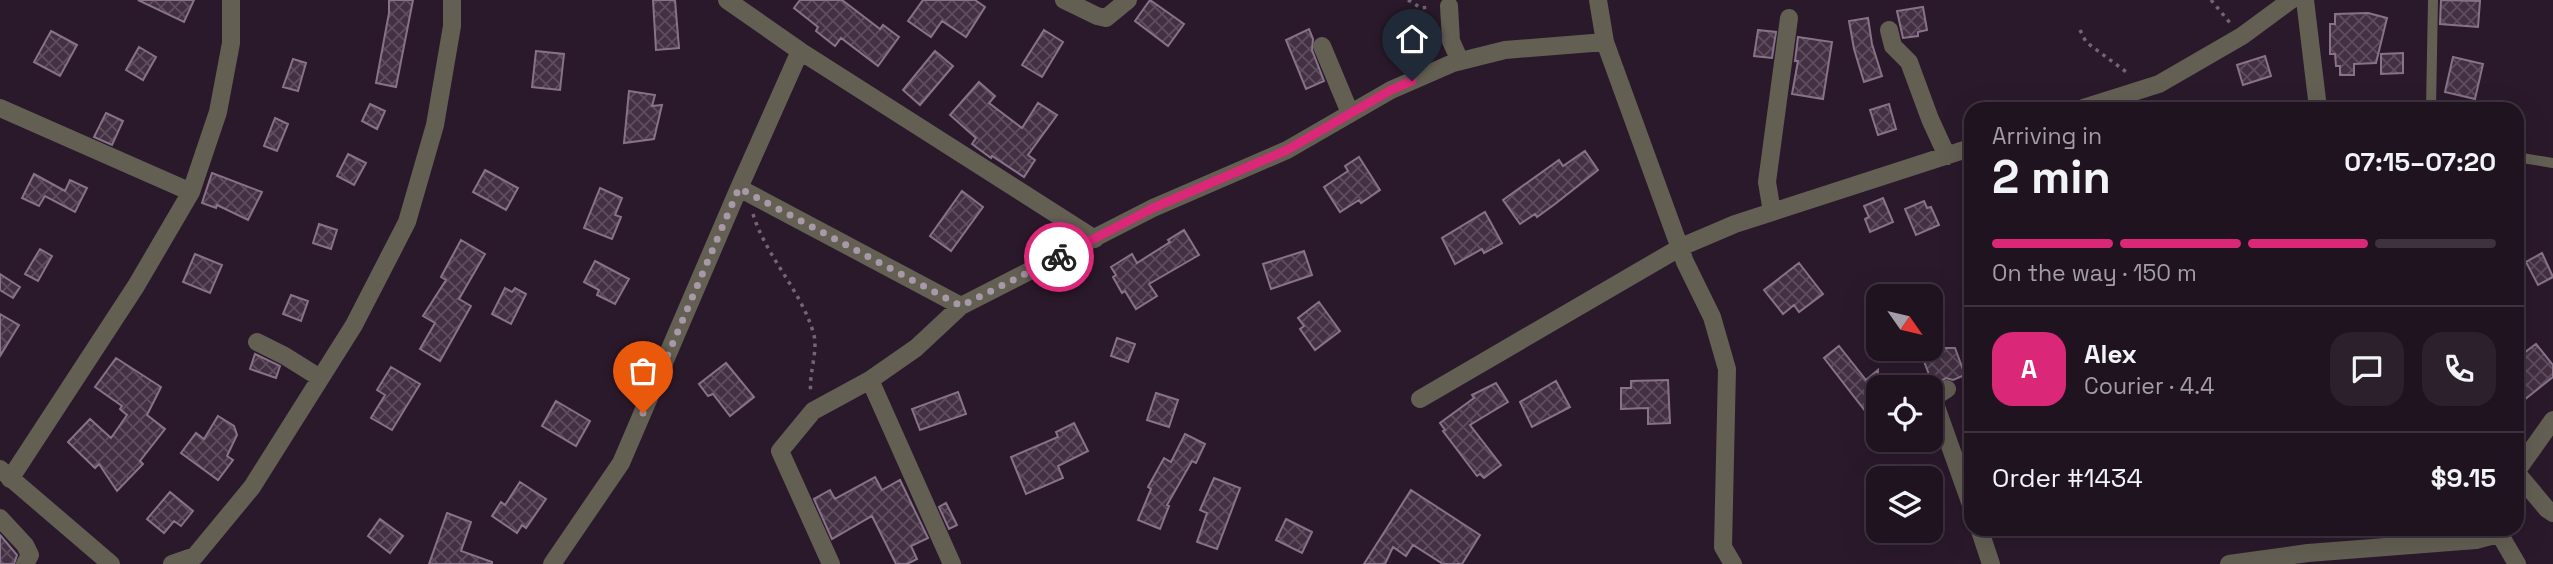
<!DOCTYPE html>
<meta charset="utf-8">
<style>
:root{--surface:#201320;--page:#2d202d;--text:#f1f3f6;--muted:#a29ea5;--line:#3d323e;--accent:#db2777}
body{margin:0;font-family:"Space Grotesk",sans-serif;background:var(--page);color:var(--text);height:100vh;display:flex;flex-direction:column;font-size:26px;white-space:nowrap}
*{box-sizing:border-box;margin:0}
p{font-size:23px;color:var(--muted)}
.icon{flex:none;width:38px;height:38px;fill:none;stroke:currentColor;stroke-width:2;stroke-linecap:round;stroke-linejoin:round}
.map{position:relative;flex:1;overflow:hidden}
.drawer{position:absolute;left:1964px;top:102px;width:560px;height:434px;display:flex;flex-direction:column;background:var(--surface);border-radius:21px;box-shadow:0 7px 28px #0002,0 0 0 2px var(--line)}
.drawer>*{flex:none}
.needle{width:46px;rotate:124deg}
.buttons{position:absolute;left:1866px;top:284px;display:grid;gap:14px}
.buttons a{display:grid;place-items:center;width:77px;height:77px;border-radius:14px;background:var(--surface);box-shadow:0 7px 28px #0002,0 0 0 2px var(--line);font-size:35px}
.pin{position:absolute;display:grid;place-items:center;width:60px;height:60px;color:#fff;margin:-72px -30px;border-radius:50% 50% 50% 0;rotate:-45deg;box-shadow:0 0 7px #0007}
.pin .icon{rotate:45deg}
.courier{position:absolute;display:grid;place-items:center;width:70px;height:70px;margin:-35px;border:5px solid #db2777;border-radius:50%;background:#fff;color:#222;box-shadow:0 2px 9px #0007}
.head em{font-style:normal;font-weight:800}
.head div{display:flex;flex-direction:column-reverse}
.head{display:flex;align-items:center;justify-content:space-between;height:119px;padding:0 28px}
h1{font-size:46px;font-weight:800;line-height:52px}
.bar{display:grid;grid-template-columns:repeat(4,1fr);gap:10px 7px;align-content:center;height:84px;padding:0 28px}
.bar i{height:9px;border-radius:5px;background:var(--line)}
.bar .active{background:var(--accent)}
.bar p{grid-column:span 4}
.line{display:flex;align-items:center;gap:18px;padding:0 28px;border-top:2px solid var(--line)}
.line div{flex:1}
.round{display:grid;place-items:center;flex:none;width:74px;height:74px;border-radius:21px;background:var(--page)}
.map>svg:first-child{display:block}
.building{fill:url(#building-cross-hatch);stroke:#887289;stroke-width:2}
.lines{fill:none;stroke-linecap:round;stroke-linejoin:round}
.path{stroke:#746474;stroke-width:3.5;stroke-dasharray:3.5 5;stroke-linecap:butt}
.service{stroke:#635f53;stroke-width:10}
.minor{stroke:#635f53;stroke-width:18}
.done{stroke:#a799a8;stroke-width:7;stroke-dasharray:0 12.6}
.route{stroke:#db2777;stroke-width:9}
</style>
<div class="map">
<svg width="2553" height="564" viewBox="0 0 2553 564">
<defs>
<pattern id="building-cross-hatch" width="8" height="8" patternUnits="userSpaceOnUse" patternTransform="scale(1.75)"><rect width="8" height="8" fill="#433043"/><path d="M0 0l8 8M0 8l8-8" fill="none" stroke="#5e4e5e"/></pattern>
</defs>
<rect width="100%" height="100%" fill="#2a192b"/>
<path class="building" d="M138,0H194L184,22Z
M389,0H413L396,87L376,83L389,13Z
M653,0H675L679,48L656,50Z
M800,0H842L880,29L883,25L899,37L878,66L841,38L835,46L816,31L818,27L794,8Z
M923,0H975L985,7L966,37L942,21L931,37L908,21Z
M1150,0L1184,24L1168,46L1135,21Z
M2441,0L2480,1L2478,27L2440,24Z
M1923,7L1927,30L1918,32V36L1903,38L1897,11Z
M2368,13L2387,18L2376,63L2354,64V75H2340V66H2336L2335,54H2330V24H2335V14Z
M1868,18L1872,44L1882,76L1864,82L1854,49L1849,21Z
M1309,29L1313,39L1312,50L1324,81L1306,89L1286,40Z
M1044,30L1063,42L1042,77L1022,65Z
M1758,30L1776,32L1772,58L1754,56Z
M51,31L77,45L60,76L34,62Z
M1798,37L1832,42L1823,99L1792,94L1798,61H1795Z
M139,47L156,57L143,80L126,70Z
M536,51L564,54L560,90L532,87Z
M935,51L953,66L920,105L903,90Z
M2403,53V73L2381,74V54Z
M2265,56L2271,76L2243,85L2237,65Z
M2453,57L2483,64L2475,99L2445,92Z
M293,59L306,63L298,91L283,87Z
M979,82L995,96L989,103L1022,128L1038,103L1057,115L1028,155L1035,160L1024,177L992,156L991,158L972,144L976,138L950,115Z
M629,91L655,95L652,106L662,105L654,139L624,143Z
M370,104L385,111L377,129L362,121Z
M1889,104L1896,129L1878,135L1870,110Z
M106,113L123,121L112,145L94,137Z
M275,118L288,124L277,151L264,146Z
M1585,151L1598,170L1555,204L1537,217L1535,214L1520,224L1503,200L1559,160L1563,166Z
M348,154L366,163L354,185L337,176Z
M1359,157L1380,190L1361,203L1359,200L1340,212L1324,187L1348,171L1345,166Z
M485,170L518,188L506,210L473,192Z
M212,173L262,192L248,220L217,205L216,208L202,203Z
M34,174L65,191L70,180L87,188L75,212L45,196L39,206L22,198Z
M600,188L622,198L615,215L621,217L612,239L584,228Z
M962,191L983,207L951,251L930,236Z
M1883,198L1893,222L1870,232L1865,219L1869,217L1864,206Z
M1924,201L1927,208L1931,207L1939,225L1916,235L1905,209Z
M1485,212L1502,243L1484,253L1482,249L1455,264L1442,238Z
M319,224L337,230L331,249L313,243Z
M1184,230L1199,255L1149,284L1157,296L1136,309L1125,291L1122,293L1113,277L1116,275L1111,267L1132,254L1137,263L1170,242L1168,240Z
M461,240L485,254L459,299L471,306L440,361L420,349L435,323L423,316L446,280L441,277Z
M40,249L52,256L38,281L25,274Z
M1304,251L1312,275L1271,289L1263,264Z
M2542,253L2553,277L2538,285L2526,262Z
M195,254L222,265L210,293L183,282Z
M595,261L629,279L615,304L597,295L599,290L584,282Z
M1799,263L1823,294L1799,312L1794,305L1783,314L1764,290Z
M0,274L20,287L13,298L0,290Z
M505,288L512,292L515,288L526,294L511,324L492,314Z
M291,295L308,301L301,321L283,314Z
M1319,302L1340,331L1315,350L1300,329L1304,326L1298,318Z
M0,314L19,325L0,356Z
M1117,338L1135,344L1128,362L1111,356Z
M2536,344L2553,365V377L2524,400L2516,390V359Z
M1839,346L1866,380L1878,370V402L1866,412L1824,358Z
M1919,348H1955L1965,375L1953,380L1946,378L1933,385Z
M255,354L280,366L276,378L250,369Z
M116,358L161,387L147,415L165,429L140,461L143,464L117,491L99,464L95,468L68,442L90,419L111,438L127,415L120,409L122,406L95,387Z
M726,363L754,397L730,416L713,394L708,396L699,384Z
M391,367L420,384L392,430L371,418L385,395L377,390Z
M1668,380L1670,423L1648,424V408L1621,409V388H1631V381Z
M1556,381L1570,407L1532,427L1520,402Z
M1496,383L1508,402L1470,425L1501,465L1484,478L1480,474L1477,476L1443,431L1445,430L1440,423L1474,398L1472,395Z
M958,392L966,414L920,430L912,409Z
M1156,393L1178,400L1169,427L1147,420Z
M556,401L590,421L576,446L542,426Z
M218,416L234,426L237,435L227,456L233,460L218,480L181,453L196,433L204,439Z
M1074,423L1088,451L1058,466L1063,478L1026,494L1011,457L1058,437L1056,432Z
M1185,434L1205,444L1196,463L1192,461L1167,505L1169,506L1160,529L1138,520L1151,489L1148,487L1164,458L1171,462Z
M875,477L882,490L900,480L928,538L911,546L917,559L907,564H896L872,516L832,539L814,499L830,490L835,499Z
M1214,478L1240,488L1217,549L1197,542L1207,513L1200,510Z
M520,482L546,499L526,528L522,525L517,533L492,516L501,502L505,505Z
M1411,490L1480,535L1462,564H1443L1413,545L1406,556L1393,547L1385,564H1364Z
M170,492L193,511L181,526L174,521L164,533L147,519Z
M946,503L957,525L949,529L939,507Z
M447,513L471,522L461,551L492,562V564H429Z
M380,519L403,536L390,553L368,536Z
M1286,519L1312,532L1302,553L1276,540Z
M0,535L17,555L14,564H0Z"/>
<g class="lines">
<path class="path" d="M1408,0L1421,8L1431,7
M2211,0L2231,24
M2080,30L2086,42L2129,74
M753,214C766,257 802,291 814,335C818,353 808,376 811,394"/>
<path class="service" d="M2431,108L2433,0
M2516,157L2553,163"/>
<path class="minor" d="M727,0L800,51L1095,239
M1064,0L1097,16L1106,18L1128,0
M1598,0L1605,42L1685,262L1712,317L1727,369L1723,547L1733,564
M2305,0L2318,108
M1449,6L1451,41L1460,61
M1889,30L1893,46L1909,62L1930,119L1947,156
M1322,46L1350,113
M0,108L191,192
M2083,108L2159,84L2242,36L2291,0
M739,188L961,306
M1772,212L1767,182L1789,18
M257,342L285,356L320,378
M870,380L952,564
M1947,389L1933,398L1970,502
M1420,399L1681,247L1735,224L1970,148
M2553,420L2516,472L2547,509L2553,513
M0,469L111,564
M10,479L136,286L191,192L218,112L231,43V0
M0,518L25,545L30,555L25,564
M1979,528L1991,564
M2496,528L2517,564
M172,564L195,556L252,487L354,325L407,222L435,125L452,26V0
M552,564L621,463L739,188L800,51
M831,564L780,451L813,411L870,380L916,348L961,306L1153,208L1287,150L1391,90L1453,63L1505,50L1605,42
M2229,564L2308,553L2476,540L2498,534"/>
</g>
<g class="lines">
<path class="done" d="M643,413L739,188L961,306L1059,257"/>
<path class="route" d="M1059,257L1153,208L1287,150L1391,90L1412,81"/>
</g>
</svg>
<div class="buttons">
<a><svg class="needle" viewBox="-14 -14 28 28"><path d="M0-13l5 13h-10z" fill="#e53935"/><path d="M0 13l5-13h-10z" fill="#a29ea5"/></svg></a>
<a><svg class="icon" aria-label="locate" viewBox="0 0 24 24"><circle cx="12" cy="12" r="6"/><path d="M12 2v4M12 18v4M2 12h4M18 12h4"/></svg></a>
<a><svg class="icon" aria-label="layers" viewBox="0 0 24 24"><path d="M12 4l9 5-9 5-9-5zM3 14l9 5 9-5"/></svg></a>
</div>
<div class="pin" style="left:643px;top:413px;background:#ea580c"><svg class="icon" aria-label="bag" viewBox="0 0 24 24"><path d="M5 8h14l-1 12H6zM9 8a3 3 0 0 1 6 0"/></svg></div>
<div class="pin" style="left:1412px;top:81px;background:#1f2937"><svg class="icon" aria-label="home" viewBox="0 0 24 24"><path d="M3 11l9-7 9 7M6 9v11h12V9"/></svg></div>
<div class="courier" style="left:1059px;top:257px"><svg class="icon" aria-label="bike" viewBox="0 0 24 24"><circle cx="6" cy="16" r="4"/><circle cx="18" cy="16" r="4"/><path d="M6 16l4-8h5l3 8M10 8l3 8H6M13 5h3"/></svg></div>
<section class="drawer">
<div class="head"><div><h1>2 min</h1><p>Arriving in</p></div><em>07:15–07:20</em></div>
<div class="bar"><i class="active"></i><i class="active"></i><i class="active"></i><i></i><p>On the way · 150 m</p></div>
<div class="line" style="height:126px"><b class="round" style="background:var(--accent);color:#fff">A</b><div><b>Alex</b><p>Courier · 4.4</p></div><a class="round"><svg class="icon" aria-label="chat" viewBox="0 0 24 24"><path d="M4 5h16v11H9l-5 4z"/></svg></a><a class="round"><svg class="icon" aria-label="phone" viewBox="0 0 24 24"><path d="M5 4h4l2 5-3 2q2 4 5 5l2-3 5 2v4C11 20 4 13 5 4z"/></svg></a></div>
<div class="line" style="height:91px"><div>Order #1434</div><b>$9.15</b></div>
</section>
</div>
